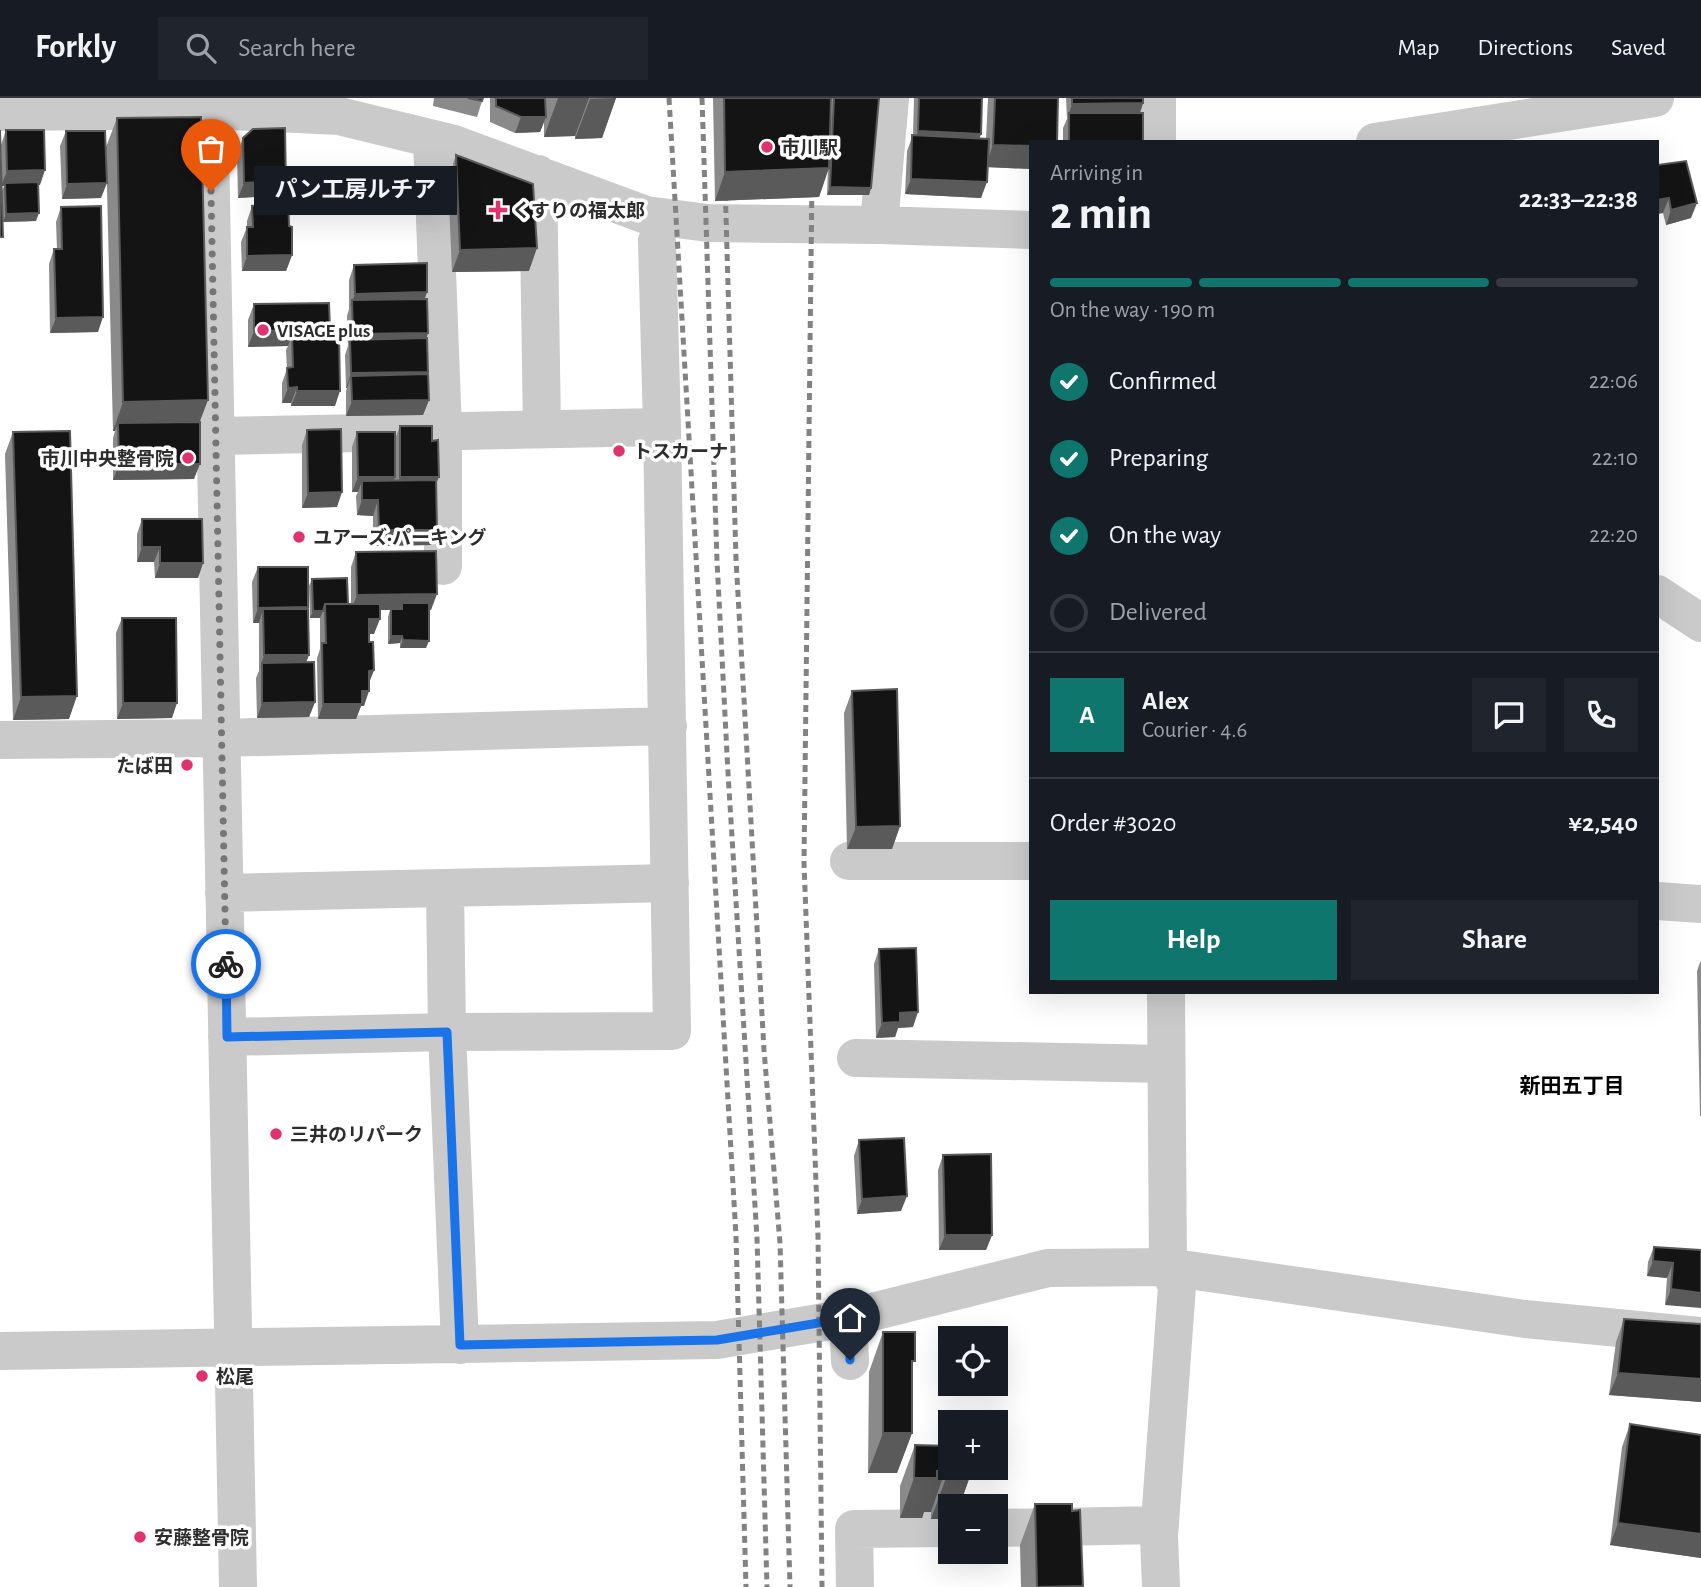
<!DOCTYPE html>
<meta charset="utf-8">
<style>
:root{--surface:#171b24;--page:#20242c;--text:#f1f3f6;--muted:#9ea1a6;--line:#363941;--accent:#0f766e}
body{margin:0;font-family:"Alegreya Sans","Noto Sans JP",sans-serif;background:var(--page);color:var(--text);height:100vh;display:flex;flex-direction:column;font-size:26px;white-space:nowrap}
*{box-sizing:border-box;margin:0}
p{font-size:23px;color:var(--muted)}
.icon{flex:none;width:38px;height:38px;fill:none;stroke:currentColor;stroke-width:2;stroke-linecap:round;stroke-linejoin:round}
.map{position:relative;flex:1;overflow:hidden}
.drawer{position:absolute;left:1029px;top:42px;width:630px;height:854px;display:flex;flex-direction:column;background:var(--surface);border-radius:0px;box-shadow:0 7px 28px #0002}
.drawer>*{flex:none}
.fabs{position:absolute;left:938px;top:1228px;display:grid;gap:14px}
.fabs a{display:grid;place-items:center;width:70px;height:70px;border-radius:0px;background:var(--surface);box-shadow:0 7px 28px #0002;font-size:35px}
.pin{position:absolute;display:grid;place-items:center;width:60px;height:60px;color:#fff;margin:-72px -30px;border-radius:50% 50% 50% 0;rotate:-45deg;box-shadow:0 0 7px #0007}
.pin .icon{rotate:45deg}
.courier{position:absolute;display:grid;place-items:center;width:70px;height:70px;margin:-35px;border:5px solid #1a73e8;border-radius:50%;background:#fff;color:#222;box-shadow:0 2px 9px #0007}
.bubble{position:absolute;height:49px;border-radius:0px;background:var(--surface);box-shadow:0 7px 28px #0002;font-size:23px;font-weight:700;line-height:49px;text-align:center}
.overview em{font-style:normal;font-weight:700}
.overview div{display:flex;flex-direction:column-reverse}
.overview{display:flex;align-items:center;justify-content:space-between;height:119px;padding:0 21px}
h1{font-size:46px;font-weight:700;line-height:52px}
.bar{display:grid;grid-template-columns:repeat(4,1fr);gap:10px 7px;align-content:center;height:84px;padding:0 21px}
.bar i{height:9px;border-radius:5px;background:var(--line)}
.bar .current{background:var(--accent)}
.bar p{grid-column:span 4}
.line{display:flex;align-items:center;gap:18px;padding:0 21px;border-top:2px solid var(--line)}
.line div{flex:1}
.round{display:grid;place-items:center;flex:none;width:74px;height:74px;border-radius:0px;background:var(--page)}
ol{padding:0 21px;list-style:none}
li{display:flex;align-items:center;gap:21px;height:77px}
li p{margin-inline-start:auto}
li .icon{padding:7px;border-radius:50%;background:var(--accent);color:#fff;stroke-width:4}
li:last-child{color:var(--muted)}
li i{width:38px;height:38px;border:4px solid var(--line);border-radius:50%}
.button{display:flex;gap:14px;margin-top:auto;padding:14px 21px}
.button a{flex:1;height:80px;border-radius:0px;background:var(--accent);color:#fff;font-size:28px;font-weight:700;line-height:80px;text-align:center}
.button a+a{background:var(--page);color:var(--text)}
header{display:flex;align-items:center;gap:42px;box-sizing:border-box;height:98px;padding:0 35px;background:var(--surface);border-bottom:2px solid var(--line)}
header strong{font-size:33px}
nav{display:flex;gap:38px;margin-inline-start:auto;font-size:24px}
.search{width:490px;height:63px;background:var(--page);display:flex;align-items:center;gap:18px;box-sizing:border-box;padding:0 24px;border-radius:0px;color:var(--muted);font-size:26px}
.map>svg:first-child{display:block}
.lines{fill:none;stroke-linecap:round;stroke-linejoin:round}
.minor{stroke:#cacaca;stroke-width:38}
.rail{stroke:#828282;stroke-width:5;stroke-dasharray:7 5;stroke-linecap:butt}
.wall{fill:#8a8a8a}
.shaded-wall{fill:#5a5a5a}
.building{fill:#141414;stroke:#5a5a5a;stroke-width:2}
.done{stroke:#767676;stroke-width:7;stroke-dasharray:0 12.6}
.route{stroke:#1a73e8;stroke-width:9}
.poi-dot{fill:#e13270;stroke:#fff;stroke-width:2.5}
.labels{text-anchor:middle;stroke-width:7;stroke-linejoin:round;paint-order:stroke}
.poi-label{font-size:19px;font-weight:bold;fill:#2d2d2d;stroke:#fff;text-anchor:start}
.neighbourhood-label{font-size:21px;font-weight:bold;fill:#000;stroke:#fff}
</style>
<header>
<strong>Forkly</strong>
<div class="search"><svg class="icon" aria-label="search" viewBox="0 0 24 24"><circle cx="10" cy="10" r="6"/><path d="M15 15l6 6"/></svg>Search here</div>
<nav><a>Map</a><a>Directions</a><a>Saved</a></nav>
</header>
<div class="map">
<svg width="1701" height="1489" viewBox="0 0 1701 1489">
<rect width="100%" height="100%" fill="#fff"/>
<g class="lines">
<path class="minor" d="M209,0L238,1489
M0,14L209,12L339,18L454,46L646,117L708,125L879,127L1031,132
M432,41L443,333V468
M1157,44V0
M1375,44L1655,0
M538,76L542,331
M879,127L890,0
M215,338L662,329
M1657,496L1701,525
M0,642L222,640L668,628
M849,763H1031
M445,790L447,934L460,1247
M224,795L670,785
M1657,803L1701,806
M227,939L447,934L672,933L662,329L657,143
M856,960L1165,966
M848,1220L850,1263
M0,1253L717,1242L848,1220L1048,1170L1168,1169L1525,1221L1701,1238
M996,1430L1160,1427
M855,1489L854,1431L950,1430
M1161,1489L1159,1438L1177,1188L1168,1169L1166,894"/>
<path class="rail" d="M669,0L736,1138L746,1489
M702,0L717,463L728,675L757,1140L767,1489
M812,79L804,765L818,1138L822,1489
M725,84L736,461L764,952L780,1145L790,1489"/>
</g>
<path class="wall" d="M434,0H483L477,19L433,8Z
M490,0H616L602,40L575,41V38L544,39V24L540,34L515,35L490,24Z
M713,0H831L830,39L832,0H879L871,90L869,97H827L828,71L819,99L715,103Z
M914,0H982L981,36L979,41H986L988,0H1058L1031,44V71L987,69L981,100L905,96L907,53L913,37Z
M1066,0H1143V5L1140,15L1143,44H1063V30L1067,21Z
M117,20L200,324L194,381L113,382V340L115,333H113L106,49Z
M6,32L40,87H38L36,123L3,124L2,93L4,88H2L1,47Z
M66,33L101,100L62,101L60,48Z
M243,40L286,92L285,96L292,157L286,173H242L241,144L247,129V123L252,108H255L254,99L238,100L237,56Z
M456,57L529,173L452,174L448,80Z
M1657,67L1691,120L1666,127L1663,115L1657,116Z
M61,109L98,234L50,235L49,166L54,151H57L56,124Z
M354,167L427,194L424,201L428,235L426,240L429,302L423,317L346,318V293L347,290H346L345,257L348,248L347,218L349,211V182Z
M254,206L329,236L335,308H291V305H282V285L287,271L286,252L288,248L248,249V222Z
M400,328L432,343L436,387L437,432L431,447L373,448V418L357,417L356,398L358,394H352V349L357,334L395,341Z
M307,332L337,409L302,410V347Z
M13,334L69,621L13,622L5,356Z
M142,421L203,465L198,480H155L154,464H137V436Z
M356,454L431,512H429L426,550H400V545L388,546V519L390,512H380L374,536H369V544L374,572L369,584L364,608H361L356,621H318L317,560L320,551V520H310L309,488L312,481L348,506H351V469Z
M258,469L308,509L309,557L306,564L315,604L309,619L257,620L256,580L259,573V525H253L252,484Z
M122,520L172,620L117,621L116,535Z
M852,593L900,728L892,751H847L844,615Z
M879,851L913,929L898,930L895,939L876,940L874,866Z
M1701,862V1018H1700L1697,873Z
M859,1042L901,1113L857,1116L854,1058Z
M943,1057L992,1137L986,1152H939L938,1072Z
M1654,1149L1701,1152L1665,1207L1667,1180L1647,1178L1648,1164Z
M1624,1221L1701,1226V1304L1609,1297L1616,1244Z
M883,1234L912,1270V1335L897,1375H868L869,1274Z
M1630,1326L1701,1337V1460L1610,1447L1622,1349Z
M915,1347L969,1381L959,1409H950L931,1421V1414H924L922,1420H900V1388Z
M1035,1406L1072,1413L1080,1412L1083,1489H1021L1020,1447Z"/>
<path class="shaded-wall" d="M558,0H589L575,38L544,39Z
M616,0L602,40L575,41L590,1Z
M1143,5L1138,21L1069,15L1072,6Z
M521,19H546L540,34L515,35Z
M918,33L981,36L975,52L912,49Z
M993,47L1031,48V71L985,69Z
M829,70L819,99L715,103L725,74Z
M45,72L40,87L5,88V85L4,88H1L7,73Z
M911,81L987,84L981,100L905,96Z
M260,84L254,99L238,100L244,85Z
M107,85L101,100L62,101L67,86Z
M830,89L871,90L869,97H827Z
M260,92H286L281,107L260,96L256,108H255Z
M1669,100L1663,115L1657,116V102Z
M1697,105L1691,120L1666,127L1671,112Z
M39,115L36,123L3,124L6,116Z
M537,150L529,173L452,174L460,152Z
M292,157L286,173H242L247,158Z
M427,194L422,209L352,202L349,211L355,196Z
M103,219L98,234L50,235L56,220Z
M330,232L325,247L292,237L288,248L248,249L254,233Z
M428,235L423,250L350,245L353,236Z
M428,274L423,289L351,278L347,290H346L351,275Z
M297,289L291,305H282L288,290Z
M297,293H340L335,308H291Z
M208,302L197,331L118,325L115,333H113L123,304Z
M429,302L423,317L346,318L352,303Z
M119,366H200L194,381L113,382Z
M358,379H395L389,394L362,383L358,394H352Z
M400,379H439L433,394H395Z
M342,394L337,409L302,410L308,395Z
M362,402H378L373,418L357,417Z
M379,432H437L431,447L373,448Z
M142,449H160L154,464H137Z
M160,465H203L198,480H155Z
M437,496L431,512H402V505L400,512H351L357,497Z
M308,509L303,524L263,511L259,525H253L258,510Z
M313,513H323L320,520H310Z
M369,521H380L374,536H363Z
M391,538H402L400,545L388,546Z
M403,542L429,543L426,550H400Z
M264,557H309L303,572L262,565L259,573Z
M374,572L368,588L369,573Z
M362,593H369L364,608H361L356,621H318L323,606Z
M77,598L69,621L13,622L21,599Z
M315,604L309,619L257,620L262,605Z
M123,605H177L172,620L117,621Z
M900,728L892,751H847L856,729Z
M918,914L913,929L898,930L895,939L876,940L882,925L900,915Z
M907,1098L901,1113L857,1116L862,1101Z
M945,1137H992L986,1152H939Z
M1653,1163L1673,1165L1667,1180L1647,1178Z
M1671,1191L1701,1195V1210L1665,1207Z
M1618,1275L1701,1281V1304L1609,1297Z
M883,1335H912L897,1375H868Z
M937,1373H945L931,1414H924L922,1420H900L914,1380Z
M946,1380L969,1381L959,1409H950V1421H931Z
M1618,1425L1701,1436V1460L1610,1447Z"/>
<path class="building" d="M468,0H483L482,3Z
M496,0H545L546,19H521L496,8Z
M724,0H831L829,70L725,74Z
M834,0H879L871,90L830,89Z
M919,0H982L981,36L918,33Z
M995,0H1058L1057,44H1031V48L993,47Z
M1072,0H1143V5L1072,6Z
M1069,15H1143V44H1069Z
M201,19L208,302L123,304L117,20Z
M285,30L286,92H260V84L244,85L243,40L253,31Z
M0,32L3,139H0Z
M6,32H44L45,72L7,73Z
M66,33H105L107,85L67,86Z
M912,37L989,41L987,84L911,81Z
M456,57L533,86L537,150L460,152Z
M1686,63L1697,105L1671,112L1669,100L1657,102V67Z
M38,84L39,115L6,116L5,85Z
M260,96H288L289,128L292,129V157L247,158V129H253L252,108L260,107Z
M101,108L103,219L56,220L54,151H62L61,109Z
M427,165V194L355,196L354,167Z
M427,201L428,235L353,236L352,202Z
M329,205L330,232L254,233V206Z
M339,236L340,293H297V289L288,290L287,270L293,269L292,237Z
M427,240L428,274L351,275L350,242Z
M428,276L429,302L352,303L351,278Z
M200,324V366H119L118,325Z
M400,328H432V343L438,342L439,379H400Z
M341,331L342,394L308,395L307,332Z
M70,333L77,598L21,599L13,334Z
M357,334H395V379H358Z
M436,382L437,432H379L378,402H362V383Z
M142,421H202L203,465H160V449H142Z
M436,453L437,496L357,497L356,454Z
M258,469H308V509L258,510Z
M347,480L348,506H325L323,513H313L312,481Z
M402,505H429V543L403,542L402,538H391V511H402Z
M325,506H380V521H369V544H373L374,572L369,573V593H362V606H323L322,545H326Z
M263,511H308L309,557H264Z
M122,520H176L177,605H123Z
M314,564L315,604L262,605V565Z
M897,591L900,728L856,729L852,593Z
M916,850L918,914L900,915V924L882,925L879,851Z
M904,1040L907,1098L862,1101L859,1042Z
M991,1056L992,1137H945L943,1057Z
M1654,1149L1701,1152V1195L1671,1191L1673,1165L1653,1163Z
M1624,1221L1701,1226V1281L1618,1275Z
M883,1234H915V1263H912V1335H883Z
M1630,1326L1701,1337V1436L1618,1425Z
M915,1347L950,1348V1370H969V1381L946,1380L945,1373H937V1380H914Z
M1035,1406H1072V1413L1080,1412L1083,1488L1037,1489Z"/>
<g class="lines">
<path class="done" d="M211,93L226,866"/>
<path class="route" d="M226,866L227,939L447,934L460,1247L717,1242L848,1220L850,1262"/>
</g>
<g class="poi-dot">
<circle cx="767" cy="49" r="7"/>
<path d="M494.5 101.5h7v7h7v7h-7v7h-7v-7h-7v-7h7z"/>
<circle cx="263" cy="232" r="7"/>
<circle cx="619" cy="353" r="7"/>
<circle cx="188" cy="360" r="7"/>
<circle cx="299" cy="439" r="7"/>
<circle cx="187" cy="667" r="7"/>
<circle cx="276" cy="1036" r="7"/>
<circle cx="202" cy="1278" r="7"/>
<circle cx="140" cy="1439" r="7"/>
</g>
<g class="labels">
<g class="poi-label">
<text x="781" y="56">市川駅</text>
<text x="512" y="119">くすりの福太郎</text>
<text x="277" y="239">VISAGE plus</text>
<text x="633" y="360">トスカーナ</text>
<text x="174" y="367" text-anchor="end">市川中央整骨院</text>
<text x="313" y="446">ユアーズ•パーキング</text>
<text x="173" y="674" text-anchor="end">たば田</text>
<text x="290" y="1043">三井のリパーク</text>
<text x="216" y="1285">松尾</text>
<text x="154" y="1446">安藤整骨院</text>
</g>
<g class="neighbourhood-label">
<text x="1572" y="995">新田五丁目</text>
</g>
</g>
</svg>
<div class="fabs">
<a><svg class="icon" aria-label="locate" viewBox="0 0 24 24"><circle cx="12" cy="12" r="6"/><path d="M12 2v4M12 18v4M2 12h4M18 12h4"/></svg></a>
<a>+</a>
<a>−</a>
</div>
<div class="pin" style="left:211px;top:93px;background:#ea580c"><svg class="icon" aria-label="bag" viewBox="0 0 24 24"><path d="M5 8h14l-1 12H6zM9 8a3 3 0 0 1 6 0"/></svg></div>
<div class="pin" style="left:850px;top:1262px;background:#1f2937"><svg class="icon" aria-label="home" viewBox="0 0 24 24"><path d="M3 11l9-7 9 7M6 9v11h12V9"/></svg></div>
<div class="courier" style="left:226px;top:866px"><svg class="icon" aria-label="bike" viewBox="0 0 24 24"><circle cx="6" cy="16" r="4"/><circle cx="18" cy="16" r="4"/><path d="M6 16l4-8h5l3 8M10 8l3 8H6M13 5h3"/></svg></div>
<div class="bubble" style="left:254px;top:68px;width:203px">パン工房ルチア</div>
<section class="drawer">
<div class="overview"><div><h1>2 min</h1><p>Arriving in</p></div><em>22:33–22:38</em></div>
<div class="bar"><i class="current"></i><i class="current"></i><i class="current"></i><i></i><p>On the way · 190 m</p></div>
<ol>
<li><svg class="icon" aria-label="check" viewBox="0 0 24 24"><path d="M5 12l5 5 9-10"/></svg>Confirmed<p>22:06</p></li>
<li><svg class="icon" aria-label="check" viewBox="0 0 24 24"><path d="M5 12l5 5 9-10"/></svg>Preparing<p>22:10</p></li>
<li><svg class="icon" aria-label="check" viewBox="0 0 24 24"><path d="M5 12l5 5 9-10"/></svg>On the way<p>22:20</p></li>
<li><i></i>Delivered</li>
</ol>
<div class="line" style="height:126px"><b class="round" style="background:var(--accent);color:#fff">A</b><div><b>Alex</b><p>Courier · 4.6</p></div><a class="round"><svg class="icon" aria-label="chat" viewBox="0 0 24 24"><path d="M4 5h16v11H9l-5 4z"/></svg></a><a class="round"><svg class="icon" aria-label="phone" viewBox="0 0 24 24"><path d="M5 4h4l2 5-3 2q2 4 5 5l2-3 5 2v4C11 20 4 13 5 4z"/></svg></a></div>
<div class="line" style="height:91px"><div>Order #3020</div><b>¥2,540</b></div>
<div class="button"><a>Help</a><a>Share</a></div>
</section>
</div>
